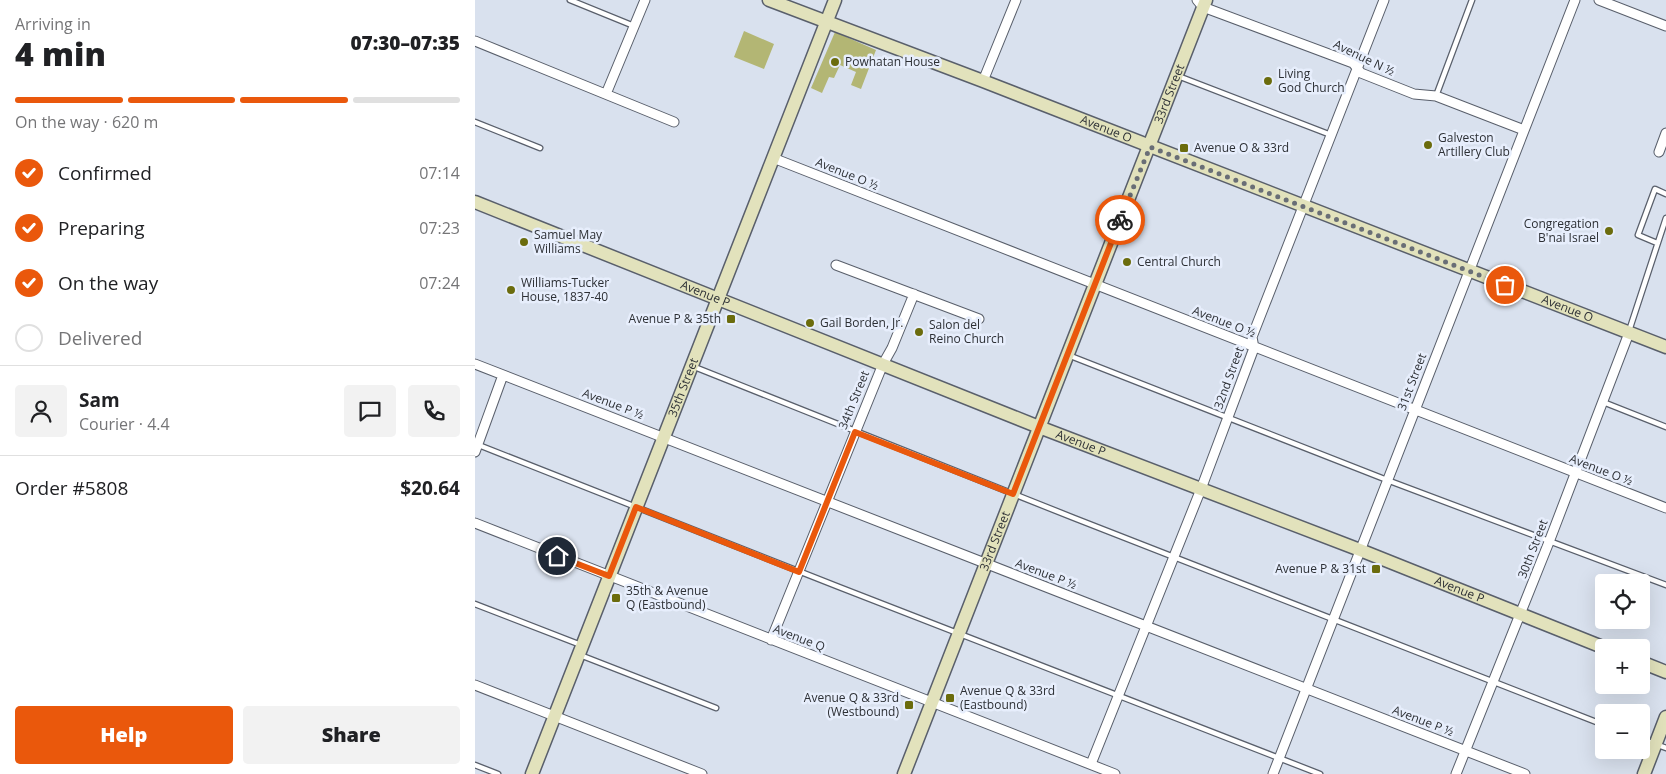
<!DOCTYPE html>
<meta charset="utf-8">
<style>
:root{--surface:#fff;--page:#f2f2f2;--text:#202124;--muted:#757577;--line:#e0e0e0;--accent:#ea580c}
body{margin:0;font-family:"Open Sans",sans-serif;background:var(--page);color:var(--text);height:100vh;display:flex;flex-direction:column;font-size:19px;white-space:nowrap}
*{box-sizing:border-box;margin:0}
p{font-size:16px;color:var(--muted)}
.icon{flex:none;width:28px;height:28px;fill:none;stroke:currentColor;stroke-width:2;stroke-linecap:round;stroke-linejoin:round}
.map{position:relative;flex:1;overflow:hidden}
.sheet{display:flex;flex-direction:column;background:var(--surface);width:475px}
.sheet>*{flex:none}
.buttons{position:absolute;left:1120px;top:574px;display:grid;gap:10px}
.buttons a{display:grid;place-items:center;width:55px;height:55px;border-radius:5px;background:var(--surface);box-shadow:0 5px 20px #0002;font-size:25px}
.pin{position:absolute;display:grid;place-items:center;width:42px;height:42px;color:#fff;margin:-21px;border:2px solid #fff;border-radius:50%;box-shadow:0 1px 5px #0007}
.courier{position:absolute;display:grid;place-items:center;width:50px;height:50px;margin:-25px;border:4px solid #ea580c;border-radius:50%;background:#fff;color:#222;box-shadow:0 1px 6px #0007}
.summary em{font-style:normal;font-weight:800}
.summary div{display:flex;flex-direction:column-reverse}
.summary{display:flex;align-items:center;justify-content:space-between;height:85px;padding:0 15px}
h1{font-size:32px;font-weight:800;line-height:38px}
.bar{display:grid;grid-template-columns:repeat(4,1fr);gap:8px 5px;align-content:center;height:60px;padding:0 15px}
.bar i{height:6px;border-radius:4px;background:var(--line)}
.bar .active{background:var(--accent)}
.bar p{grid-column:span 4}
.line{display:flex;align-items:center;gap:12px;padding:0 15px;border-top:1px solid var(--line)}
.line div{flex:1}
.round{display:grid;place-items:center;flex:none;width:52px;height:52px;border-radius:5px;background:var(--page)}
ol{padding:0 15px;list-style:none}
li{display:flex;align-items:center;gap:15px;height:55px}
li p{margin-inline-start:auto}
li .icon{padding:5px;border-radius:50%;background:var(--accent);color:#fff;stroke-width:4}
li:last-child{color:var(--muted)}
li i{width:28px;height:28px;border:2px solid var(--line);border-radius:50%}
.button{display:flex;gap:10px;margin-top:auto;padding:10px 15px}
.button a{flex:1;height:58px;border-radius:5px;background:var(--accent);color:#fff;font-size:20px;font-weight:800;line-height:58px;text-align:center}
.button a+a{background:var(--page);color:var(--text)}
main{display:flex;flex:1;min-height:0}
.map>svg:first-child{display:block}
.green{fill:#b3b674}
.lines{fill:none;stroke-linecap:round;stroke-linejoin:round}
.lane-casing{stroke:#595f6b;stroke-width:7}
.street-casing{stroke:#595f6b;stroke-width:11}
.secondary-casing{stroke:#595f6b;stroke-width:15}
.lane{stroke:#fff;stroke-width:4.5}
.street{stroke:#fff;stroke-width:9}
.secondary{stroke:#e2e2bc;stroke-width:12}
.done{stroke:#696e76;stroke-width:5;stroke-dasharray:0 9}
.route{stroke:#ea580c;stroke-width:6}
.poi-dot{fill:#6b6c0d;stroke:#e7eefc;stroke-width:2}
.labels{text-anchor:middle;stroke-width:5;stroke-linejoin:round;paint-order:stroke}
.street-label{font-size:12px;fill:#2d3035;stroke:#e7eefc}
.poi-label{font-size:12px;fill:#2d3035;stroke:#e7eefc;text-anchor:start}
</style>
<main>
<section class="sheet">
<div class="summary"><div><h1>4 min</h1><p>Arriving in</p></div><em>07:30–07:35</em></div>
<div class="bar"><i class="active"></i><i class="active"></i><i class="active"></i><i></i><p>On the way · 620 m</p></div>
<ol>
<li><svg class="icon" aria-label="check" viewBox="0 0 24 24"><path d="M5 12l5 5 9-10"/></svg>Confirmed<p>07:14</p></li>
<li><svg class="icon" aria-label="check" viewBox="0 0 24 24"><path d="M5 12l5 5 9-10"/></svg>Preparing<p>07:23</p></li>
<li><svg class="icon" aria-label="check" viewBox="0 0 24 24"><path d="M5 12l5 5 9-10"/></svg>On the way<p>07:24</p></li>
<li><i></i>Delivered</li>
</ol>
<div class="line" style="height:90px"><a class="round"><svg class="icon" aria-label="person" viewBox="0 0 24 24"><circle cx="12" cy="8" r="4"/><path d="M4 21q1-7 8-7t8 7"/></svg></a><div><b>Sam</b><p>Courier · 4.4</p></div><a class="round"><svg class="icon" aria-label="chat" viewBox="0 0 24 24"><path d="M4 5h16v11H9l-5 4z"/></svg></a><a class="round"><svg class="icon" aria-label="phone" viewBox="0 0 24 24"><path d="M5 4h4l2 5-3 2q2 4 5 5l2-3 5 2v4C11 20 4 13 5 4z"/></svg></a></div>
<div class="line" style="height:65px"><div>Order #5808</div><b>$20.64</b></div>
<div class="button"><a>Help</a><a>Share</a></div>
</section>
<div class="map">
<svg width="1191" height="774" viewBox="0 0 1191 774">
<rect width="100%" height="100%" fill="#d9e1ee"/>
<path class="green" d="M269,31L299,44L289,69L259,57Z
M360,32L401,50L386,89L376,85L381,72L365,65L359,78L354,77L347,93L336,88Z"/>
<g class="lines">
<g class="lane-casing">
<path id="lane" d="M95,0L159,26
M703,76L856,135
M961,96L997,0
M0,122L65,148
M1182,243L1163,235L1180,189L1191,194
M1154,331L1191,218
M593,355L912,480L1191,585
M217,366L599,518L1129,725
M1128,402L1191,427
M1,444L364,587L845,774
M0,604L106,645
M105,655L241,708
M1166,739L1191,748
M0,765L23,774"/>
</g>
<g class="street-casing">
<path id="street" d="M722,0L728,7L878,63L886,73L939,94L961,96L1049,130
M1124,0L1191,26
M0,41L199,122
M508,81L541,0
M131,94L170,0
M1184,152L1191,133
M298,158L1191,508
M361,265L504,319
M0,364L1050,774
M0,452L28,375
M0,523L640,774
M296,640L408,364L417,348L439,294
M0,685L227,774
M616,764L726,489L779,348L777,337L909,0
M798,774L1100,0
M981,774L1074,542L1154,333"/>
</g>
<g class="secondary-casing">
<g id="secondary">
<path id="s1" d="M294,0L508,81L1191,347"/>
<path id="s2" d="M0,202L564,427L885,550L1130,648"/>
<path d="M1166,662L1191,672"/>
<path id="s3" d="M57,774L360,0"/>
<path id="s4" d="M429,774L731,0"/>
<path d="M1169,774L1191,717"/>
</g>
</g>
<use href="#lane" class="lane"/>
<use href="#street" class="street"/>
<use href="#secondary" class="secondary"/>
</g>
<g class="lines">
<path class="done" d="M645,220L675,147L1030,285"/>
<path class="route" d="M82,556L134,576L161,507L324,572L380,432L538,494L645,220"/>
</g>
<g class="poi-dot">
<circle cx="360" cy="62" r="5"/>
<circle cx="793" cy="81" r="5"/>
<circle cx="953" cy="145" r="5"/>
<rect x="704" y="143" width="10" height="10" rx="2.5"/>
<circle cx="1134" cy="231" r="5"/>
<circle cx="49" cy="242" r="5"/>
<circle cx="652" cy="262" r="5"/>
<circle cx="36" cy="290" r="5"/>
<rect x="251" y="314" width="10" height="10" rx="2.5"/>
<circle cx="335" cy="323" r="5"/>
<circle cx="444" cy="332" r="5"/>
<rect x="896" y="564" width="10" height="10" rx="2.5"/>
<rect x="136" y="593" width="10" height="10" rx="2.5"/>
<rect x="470" y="693" width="10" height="10" rx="2.5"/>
<rect x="429" y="700" width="10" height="10" rx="2.5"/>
</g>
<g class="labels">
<g class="street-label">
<text transform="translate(889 58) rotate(26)" y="4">Avenue N ½</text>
<text dy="4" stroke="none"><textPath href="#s4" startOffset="730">33rd Street</textPath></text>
<text dy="4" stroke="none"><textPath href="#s1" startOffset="361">Avenue O</textPath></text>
<text transform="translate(372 174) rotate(22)" y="4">Avenue O ½</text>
<text dy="4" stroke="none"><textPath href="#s2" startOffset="248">Avenue P</textPath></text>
<text dy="4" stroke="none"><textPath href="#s1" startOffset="856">Avenue O</textPath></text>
<text transform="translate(749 322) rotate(21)" y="4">Avenue O ½</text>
<text transform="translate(754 378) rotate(-70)" y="4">32nd Street</text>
<text transform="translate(937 382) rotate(-69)" y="4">31st Street</text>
<text dy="4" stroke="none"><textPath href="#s3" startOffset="415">35th Street</textPath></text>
<text transform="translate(379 400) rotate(-68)" y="4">34th Street</text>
<text transform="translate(138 404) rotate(21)" y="4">Avenue P ½</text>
<text dy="4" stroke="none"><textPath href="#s2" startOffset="652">Avenue P</textPath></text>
<text transform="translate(1126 470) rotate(21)" y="4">Avenue O ½</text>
<text dy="4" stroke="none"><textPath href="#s4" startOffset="250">33rd Street</textPath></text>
<text transform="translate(1058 549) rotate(-69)" y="4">30th Street</text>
<text transform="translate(571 574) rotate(21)" y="4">Avenue P ½</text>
<text dy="4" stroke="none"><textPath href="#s2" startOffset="1058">Avenue P</textPath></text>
<text transform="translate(324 638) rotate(21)" y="4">Avenue Q</text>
<text transform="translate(948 721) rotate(21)" y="4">Avenue P ½</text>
</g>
<g class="poi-label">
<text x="370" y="66">Powhatan House</text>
<text x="803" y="78">Living<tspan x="803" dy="14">God Church</tspan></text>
<text x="963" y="142">Galveston<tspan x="963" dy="14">Artillery Club</tspan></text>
<text x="719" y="152">Avenue O &amp; 33rd</text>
<text x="1124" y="228" text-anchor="end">Congregation<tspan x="1124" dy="14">B'nai Israel</tspan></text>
<text x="59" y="239">Samuel May<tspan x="59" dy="14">Williams</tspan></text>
<text x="662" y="266">Central Church</text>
<text x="46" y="287">Williams-Tucker<tspan x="46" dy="14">House, 1837-40</tspan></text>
<text x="246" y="323" text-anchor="end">Avenue P &amp; 35th</text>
<text x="345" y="327">Gail Borden, Jr.</text>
<text x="454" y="329">Salon del<tspan x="454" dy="14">Reino Church</tspan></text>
<text x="891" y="573" text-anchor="end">Avenue P &amp; 31st</text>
<text x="151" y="595">35th &amp; Avenue<tspan x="151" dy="14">Q (Eastbound)</tspan></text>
<text x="485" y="695">Avenue Q &amp; 33rd<tspan x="485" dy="14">(Eastbound)</tspan></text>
<text x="424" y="702" text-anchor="end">Avenue Q &amp; 33rd<tspan x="424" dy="14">(Westbound)</tspan></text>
</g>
</g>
</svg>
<div class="buttons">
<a><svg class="icon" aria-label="locate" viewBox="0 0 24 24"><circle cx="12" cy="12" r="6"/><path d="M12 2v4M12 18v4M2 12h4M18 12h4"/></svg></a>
<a>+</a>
<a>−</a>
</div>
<div class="pin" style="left:1030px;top:285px;background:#ea580c"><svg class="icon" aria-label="bag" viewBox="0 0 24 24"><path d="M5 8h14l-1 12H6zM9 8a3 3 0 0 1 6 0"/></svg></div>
<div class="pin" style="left:82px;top:556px;background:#1f2937"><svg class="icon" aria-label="home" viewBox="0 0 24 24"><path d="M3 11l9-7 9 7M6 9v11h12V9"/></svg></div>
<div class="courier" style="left:645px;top:220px"><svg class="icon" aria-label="bike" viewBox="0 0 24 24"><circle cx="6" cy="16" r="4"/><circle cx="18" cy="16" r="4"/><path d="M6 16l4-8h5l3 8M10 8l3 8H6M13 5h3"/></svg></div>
</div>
</main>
